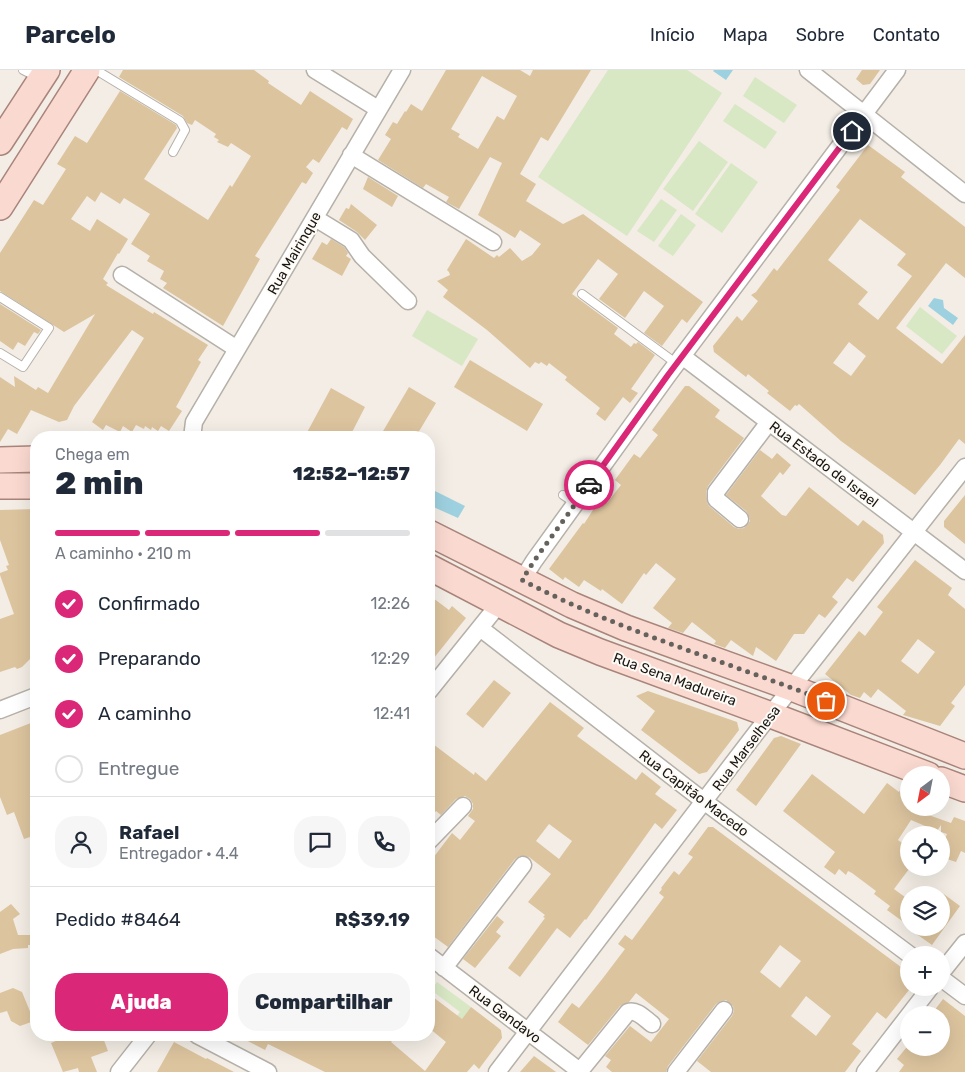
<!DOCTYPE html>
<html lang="pt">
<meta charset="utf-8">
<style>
:root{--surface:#fff;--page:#f6f6f7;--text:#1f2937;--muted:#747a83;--line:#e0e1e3;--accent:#db2777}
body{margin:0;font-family:Rubik,sans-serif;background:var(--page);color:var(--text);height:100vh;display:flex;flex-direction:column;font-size:19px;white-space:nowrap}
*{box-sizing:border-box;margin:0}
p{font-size:16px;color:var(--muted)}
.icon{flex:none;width:28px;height:28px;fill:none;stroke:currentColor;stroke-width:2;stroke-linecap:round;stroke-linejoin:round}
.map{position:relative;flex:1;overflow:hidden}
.drawer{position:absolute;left:30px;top:361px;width:405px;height:610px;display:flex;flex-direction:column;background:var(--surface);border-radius:20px;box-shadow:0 5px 20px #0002}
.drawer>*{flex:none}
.needle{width:32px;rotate:212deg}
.controls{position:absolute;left:900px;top:696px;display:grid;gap:10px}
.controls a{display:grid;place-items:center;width:50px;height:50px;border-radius:50%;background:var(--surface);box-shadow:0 5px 20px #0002;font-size:25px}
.pin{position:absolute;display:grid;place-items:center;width:42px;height:42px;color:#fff;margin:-21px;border:2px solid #fff;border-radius:50%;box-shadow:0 1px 5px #0007}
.courier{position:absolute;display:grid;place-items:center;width:50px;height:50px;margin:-25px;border:4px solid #db2777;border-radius:50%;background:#fff;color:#222;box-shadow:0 1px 6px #0007}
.overview em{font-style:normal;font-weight:800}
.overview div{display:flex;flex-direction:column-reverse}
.overview{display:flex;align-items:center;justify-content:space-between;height:85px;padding:0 25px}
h1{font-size:32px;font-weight:800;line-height:38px}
.bar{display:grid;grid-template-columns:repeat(4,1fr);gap:8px 5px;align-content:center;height:60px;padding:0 25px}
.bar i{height:6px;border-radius:4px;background:var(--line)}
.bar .selected{background:var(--accent)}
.bar p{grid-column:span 4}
.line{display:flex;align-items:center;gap:12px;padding:0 25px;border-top:1px solid var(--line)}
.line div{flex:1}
.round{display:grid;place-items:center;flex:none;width:52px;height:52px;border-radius:20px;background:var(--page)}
ol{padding:0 25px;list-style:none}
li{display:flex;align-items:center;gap:15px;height:55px}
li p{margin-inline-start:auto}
li .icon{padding:5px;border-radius:50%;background:var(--accent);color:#fff;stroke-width:4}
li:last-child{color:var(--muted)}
li i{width:28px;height:28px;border:2px solid var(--line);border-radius:50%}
.primary-button{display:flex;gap:10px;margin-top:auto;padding:10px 25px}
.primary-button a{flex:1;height:58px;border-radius:20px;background:var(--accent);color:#fff;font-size:20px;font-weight:800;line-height:58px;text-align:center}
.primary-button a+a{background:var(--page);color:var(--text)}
header{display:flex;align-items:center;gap:30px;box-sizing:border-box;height:70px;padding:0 25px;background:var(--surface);border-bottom:1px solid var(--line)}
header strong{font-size:24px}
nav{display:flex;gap:28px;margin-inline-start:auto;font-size:18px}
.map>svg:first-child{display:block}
.green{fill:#d8e7c4}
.water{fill:#9ed1e0}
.building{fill:#dcc49e;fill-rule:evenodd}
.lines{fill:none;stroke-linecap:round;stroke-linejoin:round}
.service-casing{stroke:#b5b0a8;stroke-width:10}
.minor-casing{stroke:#b5b0a8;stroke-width:19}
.primary-casing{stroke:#a9847a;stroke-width:28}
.service{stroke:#fff;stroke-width:8}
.minor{stroke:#fff;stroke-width:16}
.primary{stroke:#fad9d0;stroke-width:25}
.done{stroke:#65615c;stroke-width:5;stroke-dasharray:0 9}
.route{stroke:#db2777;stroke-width:6}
.labels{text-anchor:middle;stroke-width:4;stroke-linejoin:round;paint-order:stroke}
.street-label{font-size:14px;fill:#181613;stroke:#fefbf6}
</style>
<header>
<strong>Parcelo</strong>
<nav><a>Início</a><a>Mapa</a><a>Sobre</a><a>Contato</a></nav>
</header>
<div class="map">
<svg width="965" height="1002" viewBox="0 0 965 1002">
<rect width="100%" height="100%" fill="#f3ede5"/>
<path class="green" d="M608,0H687L722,23L627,166L538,107Z
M755,7L797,35L784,53L743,26Z
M735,34L777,62L765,79L723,51Z
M699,71L728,92L693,141L663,119Z
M731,93L758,112L722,163L695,144Z
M661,129L677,140L654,172L637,161Z
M681,144L696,155L673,186L658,176Z
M920,237L957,266L942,284L906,256Z
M427,240L478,269L462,296L412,266Z
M437,912L471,937L452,964L446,960L460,942L431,920Z"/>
<path class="water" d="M714,0H733L726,10L713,1Z
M934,228L943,230L944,238L958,248L953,255L928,236Z
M429,418L465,436L458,448L429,435Z"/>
<path class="building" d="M123,0H254L269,11L268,13L301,35L310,21L353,49L347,60L342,57L319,93L313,89L306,97L313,103L306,114L302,112L255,186L260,189L223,256L163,218L167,213L160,209L164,201L147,191L150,186L131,174L150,144L124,128L120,134L101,122L95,132L87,126L71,149L90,161L97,149L128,169L119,184L118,183L103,209L108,213L106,215L153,244L154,242L208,275L198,290L201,292L176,337L182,341L169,361L161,356L158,361L152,357L151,360L145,356L144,359L136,355L132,362L123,356L120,362L106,355L103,360L92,352L144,268L132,260L74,336L67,350L59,352L31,340L17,364L8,359L0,372V307L15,317L14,306L36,320L38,317L48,323L95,244L64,262L0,221V183L34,130L43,135L66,99L57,94L75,66L87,73L120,21L176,55L177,58L144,109L208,150L230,115L232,117L251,86L231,73L228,77L217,72L219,70L214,67L216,64L195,50L192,55L187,53L183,46L119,7Z
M446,0H520L530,6L533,0H591L548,71L541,67L520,104L536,114L526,131L563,154L583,144L703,232L687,253L682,249L662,276L644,263L664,236L644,221L625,248L599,229L618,204L598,189L572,224L618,258L614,264L631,277L634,273L636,274L638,272L655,285L631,319L638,323L630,333L623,327L605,351L596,344L600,338L565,310L567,307L549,293L547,296L541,292L539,294L535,292L530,298L487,260L443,227L448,220L437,211L450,205L449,202L447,200L466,169L494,188L497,185L499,187L510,178L522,191L532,185L541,174L520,160L515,168L478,145L502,93L490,87L459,139L446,132L449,127L426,114L423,118L378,90L391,69L385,65L393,52L397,54L405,41L406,42L411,34L422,41ZM482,6L517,26L504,50L497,46L478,79L458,67L460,64L451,59Z
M862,0H880L870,14L863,15L856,9Z
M868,75L905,102L901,107L965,157V208L946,193L896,258L942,294L965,265V374L959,369L940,395L915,425L841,371L799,334L797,336L795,335L790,341L767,323L769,321L748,304L746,307L714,282L713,276L737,246L742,251L758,231L751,225L756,222L774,198L777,201L840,120L836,117ZM860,149L906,184L897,195L912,206L878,250L858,234L868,222L828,190ZM849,272L866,286L851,306L833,293Z
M368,107L398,126L392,137L363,119Z
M351,134L377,155L365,170L357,162L339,150L346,138L349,139Z
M331,169L344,177L348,183L346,186L351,189L342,206L312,189L322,172L327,175Z
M0,234L41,260L38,264L34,262L25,276L18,272L13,280L0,271Z
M470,290L543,334L527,361L454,317Z
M685,316H689L720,340L715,347L744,368L708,416L706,422L707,433L709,436L734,457L739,459L744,458L750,451L749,446L746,441L726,425L760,380L772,389L777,383L791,395L783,405L780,402L761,426L782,445L786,446L809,417L858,456L863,450L883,465L884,473L853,512L847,508L832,527L838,532L825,548L819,544L804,564H794L776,591L756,577L753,586L731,570L725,578L714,574L716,571L692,552L683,563L668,558L672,553L653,538L676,509L656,493L646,505L644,503L622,534L602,519L601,521L584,510L579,517L565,507L563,510L549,499L583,453L584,454L600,429L607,433L621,415L615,410L634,384L640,388L658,365L652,360Z
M409,317L436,333L415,368H379Z
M331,318L365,337L349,368H304Z
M965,425V474L944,457V451Z
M36,439V577L32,587L22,597L17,599L15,597L0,602V549L14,544L0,505V503L8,500L6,496L9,495L0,470V440Z
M915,490L952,518L948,525L965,539V615L951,633L955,636L940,656L903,645L906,641L878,619L871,628L864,622L860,628L851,625L825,604L859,561L865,566L883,542L877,537ZM918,569L935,582L918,604L901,591Z
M429,525L449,540L452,536L466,548L429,594Z
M494,610L511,623L483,658L466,644Z
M648,621L737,652L739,660L707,702L699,704L641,660L655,641L636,626Z
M550,632L584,658L577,666L636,710L642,702L661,717L655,724L677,740L662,759L655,753L586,850L585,849L570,868L557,858L520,907L508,898L545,848L543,847L545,845L528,832L551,804L529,787L520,786L515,789L448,877L429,863V785L433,788L452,763L460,770L475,751L468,746L473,739V734L470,729L465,726L456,729L441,745L436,741L429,749V671L474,705L475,702L486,711ZM549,754L572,771L559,789L536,771Z
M36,651V765L24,769L14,742L7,745L0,727V665Z
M781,666L801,674L756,736L736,720L774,668Z
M812,704L864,744L887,713L899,722L901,718L909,723V738L951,753L954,747L965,751V783L961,781L956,792L941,787V779L947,764L941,762V755L937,761L911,750L898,770L909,778V799L894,819L909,830V856L887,840L890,836L874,824L876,821L852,803L848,801L846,805L839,799L835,805L824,797L835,782L783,741Z
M708,757H713L909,903V920L886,949L877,942L852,974L861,981L845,1002H711L697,991L732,946L734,941L733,936L726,930L721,931L716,934L668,996L666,1002H612L606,997L611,990L605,986L630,956L651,972L669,949L636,923L629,932L620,936L588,975L558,952L572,933L579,938L603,908L625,879L618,874L625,865L632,870L664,827L659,823L662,819L661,818L674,801L679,805L693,787L688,784ZM780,875L801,891L780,918L760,902ZM806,926L831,946L816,966L791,946Z
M941,822L960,836L932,875L908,858H941Z
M11,834L20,844L13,849L18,865H36V875H28V878L13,879L0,884V842Z
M497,846L504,852L496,862L501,866L475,898L463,889Z
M13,918L22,922L34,951L20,956L11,951L7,941L0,943V923Z
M429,924L462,949L471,937L501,960L502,968L479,999L474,994L467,1002H325L268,974L265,980L236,965H397L391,972L425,1001L446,972L429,958Z
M943,929L965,946V1002H899L904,995L897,989L906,978H941V945H931Z
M71,965H102L108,981L91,987L97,1002H79L78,998L63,1002L51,973Z
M174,972L206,989L207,988L234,1002H157Z
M534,986L556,1002H520Z"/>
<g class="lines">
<g class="service-casing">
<path id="service" d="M23,0L39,8
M96,0L180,51L185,60L173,82
M582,224L677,294
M0,227L49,258L23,297L0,283
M563,425L575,433"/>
</g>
<g class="minor-casing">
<path id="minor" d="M315,0L378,39
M808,0L965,124
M351,85L493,172
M315,148L351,170L362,186L408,231
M122,205L237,279
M682,286L965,501
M192,368L194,352L402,0
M740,449L716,429V422L769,352
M522,510L534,491L668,305L897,0
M480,558L705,732L910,885
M429,621L499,534
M0,640L36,626
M429,771L463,736
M429,886L581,1002
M444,898L523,795
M941,903L965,873
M941,908L965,926
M197,965L268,1002
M580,1001L628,942C637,939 645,949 652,954
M119,1002L148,965
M497,1002L756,663L965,397
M676,1002L724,940
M865,1002L930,918"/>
</g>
<g class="primary-casing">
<path id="primary" d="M0,72L47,0
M0,137L87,0
M0,390L36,389
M0,416H36
M429,463L572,535L626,558L792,618L965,686
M429,497L559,565L600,582L771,645L928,705
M941,710L965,719"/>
</g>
<use href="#service" class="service"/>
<use href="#minor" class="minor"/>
<use href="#primary" class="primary"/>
</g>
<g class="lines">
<path class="done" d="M589,415L534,491L522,510C619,561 725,591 826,631"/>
<path class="route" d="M589,415L668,305L852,61"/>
</g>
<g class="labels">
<g class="street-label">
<text transform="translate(294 183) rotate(-60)" y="5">Rua Mairinque</text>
<text transform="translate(824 394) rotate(37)" y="5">Rua Estado de Israel</text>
<text transform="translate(675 609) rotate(20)" y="5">Rua Sena Madureira</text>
<text transform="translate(746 678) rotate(-53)" y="5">Rua Marselhesa</text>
<text transform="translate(694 723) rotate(37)" y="5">Rua Capitão Macedo</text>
<text transform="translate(505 944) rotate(37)" y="5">Rua Gandavo</text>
</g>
</g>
</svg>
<div class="controls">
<a><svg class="needle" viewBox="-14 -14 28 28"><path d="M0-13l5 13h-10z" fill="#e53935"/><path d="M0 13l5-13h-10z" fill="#747a83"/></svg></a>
<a><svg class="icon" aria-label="locate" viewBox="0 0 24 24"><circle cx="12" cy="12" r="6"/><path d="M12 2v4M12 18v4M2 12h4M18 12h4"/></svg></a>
<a><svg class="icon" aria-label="layers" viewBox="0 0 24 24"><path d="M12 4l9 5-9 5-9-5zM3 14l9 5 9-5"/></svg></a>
<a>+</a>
<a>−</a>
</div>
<div class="pin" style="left:826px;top:631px;background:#ea580c"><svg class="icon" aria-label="bag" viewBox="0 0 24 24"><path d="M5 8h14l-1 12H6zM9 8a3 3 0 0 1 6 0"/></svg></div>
<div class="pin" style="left:852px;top:61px;background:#1f2937"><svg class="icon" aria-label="home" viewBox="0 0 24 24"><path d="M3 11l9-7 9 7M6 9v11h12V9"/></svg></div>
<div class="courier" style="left:589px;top:415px"><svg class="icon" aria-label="car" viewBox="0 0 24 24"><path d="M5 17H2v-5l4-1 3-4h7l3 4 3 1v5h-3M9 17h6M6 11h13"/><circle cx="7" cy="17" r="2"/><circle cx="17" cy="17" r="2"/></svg></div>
<section class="drawer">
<div class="overview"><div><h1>2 min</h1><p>Chega em</p></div><em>12:52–12:57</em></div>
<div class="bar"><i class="selected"></i><i class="selected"></i><i class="selected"></i><i></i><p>A caminho · 210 m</p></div>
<ol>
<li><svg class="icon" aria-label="check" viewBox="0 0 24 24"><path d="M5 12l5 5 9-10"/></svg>Confirmado<p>12:26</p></li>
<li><svg class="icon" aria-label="check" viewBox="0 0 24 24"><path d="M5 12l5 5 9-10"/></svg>Preparando<p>12:29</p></li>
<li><svg class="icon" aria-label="check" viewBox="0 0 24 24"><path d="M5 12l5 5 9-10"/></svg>A caminho<p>12:41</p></li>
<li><i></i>Entregue</li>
</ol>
<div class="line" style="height:90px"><a class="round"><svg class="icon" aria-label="person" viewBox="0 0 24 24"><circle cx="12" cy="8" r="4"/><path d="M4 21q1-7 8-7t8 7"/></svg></a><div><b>Rafael</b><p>Entregador · 4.4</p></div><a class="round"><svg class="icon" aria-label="chat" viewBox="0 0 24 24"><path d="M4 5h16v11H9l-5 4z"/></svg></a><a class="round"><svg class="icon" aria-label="phone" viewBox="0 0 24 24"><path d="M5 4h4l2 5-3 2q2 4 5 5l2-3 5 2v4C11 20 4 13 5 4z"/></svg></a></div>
<div class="line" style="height:65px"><div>Pedido #8464</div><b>R$39.19</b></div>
<div class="primary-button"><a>Ajuda</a><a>Compartilhar</a></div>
</section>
</div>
